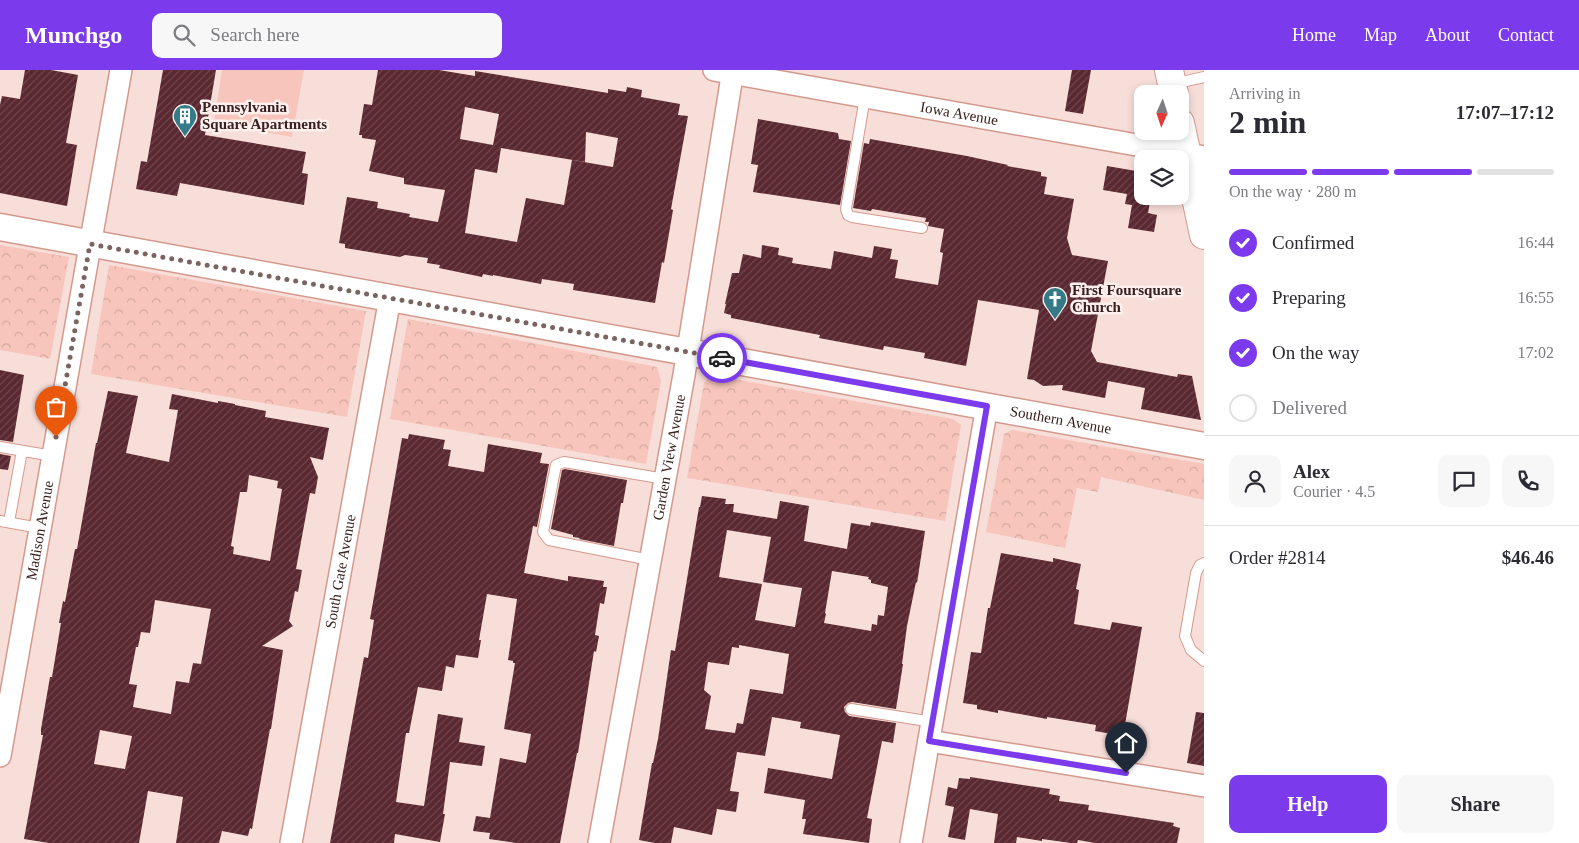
<!DOCTYPE html>
<meta charset="utf-8">
<style>
:root{--surface:#fff;--page:#f7f7f7;--text:#2b2b33;--muted:#7c7c81;--line:#e1e1e2;--accent:#7c3aed}
body{margin:0;font-family:Georgia,serif;background:var(--page);color:var(--text);height:100vh;display:flex;flex-direction:column;font-size:19px;white-space:nowrap}
*{box-sizing:border-box;margin:0}
p{font-size:16px;color:var(--muted)}
.icon{flex:none;width:28px;height:28px;fill:none;stroke:currentColor;stroke-width:2;stroke-linecap:round;stroke-linejoin:round}
.map{position:relative;flex:1;overflow:hidden}
.side{display:flex;flex-direction:column;background:var(--surface);width:375px}
.side>*{flex:none}
.needle{width:32px;rotate:183deg}
.controls{position:absolute;left:1134px;top:15px;display:grid;gap:10px}
.controls a{display:grid;place-items:center;width:55px;height:55px;border-radius:10px;background:var(--surface);box-shadow:0 2px 8px #0003;font-size:25px}
.pin{position:absolute;display:grid;place-items:center;width:42px;height:42px;color:#fff;margin:-51px -21px;border-radius:50% 50% 50% 0;rotate:-45deg;box-shadow:0 0 5px #0007}
.pin .icon{rotate:45deg}
.courier{position:absolute;display:grid;place-items:center;width:50px;height:50px;margin:-25px;border:4px solid #7c3aed;border-radius:50%;background:#fff;color:#222;box-shadow:0 1px 6px #0007}
.overview em{font-style:normal;font-weight:600}
.overview div{display:flex;flex-direction:column-reverse}
.overview{display:flex;align-items:center;justify-content:space-between;height:85px;padding:0 25px}
h1{font-size:32px;font-weight:600;line-height:38px}
.bar{display:grid;grid-template-columns:repeat(4,1fr);gap:8px 5px;align-content:center;height:60px;padding:0 25px}
.bar i{height:6px;border-radius:4px;background:var(--line)}
.bar .active{background:var(--accent)}
.bar p{grid-column:span 4}
.line{display:flex;align-items:center;gap:12px;padding:0 25px;border-top:1px solid var(--line)}
.line div{flex:1}
.round{display:grid;place-items:center;flex:none;width:52px;height:52px;border-radius:10px;background:var(--page)}
ol{padding:0 25px;list-style:none}
li{display:flex;align-items:center;gap:15px;height:55px}
li p{margin-inline-start:auto}
li .icon{padding:5px;border-radius:50%;background:var(--accent);color:#fff;stroke-width:4}
li:last-child{color:var(--muted)}
li i{width:28px;height:28px;border:2px solid var(--line);border-radius:50%}
.action{display:flex;gap:10px;margin-top:auto;padding:10px 25px}
.action a{flex:1;height:58px;border-radius:10px;background:var(--accent);color:#fff;font-size:20px;font-weight:600;line-height:58px;text-align:center}
.action a+a{background:var(--page);color:var(--text)}
header{display:flex;align-items:center;gap:30px;box-sizing:border-box;height:70px;padding:0 25px;background:var(--accent);color:#fff}
header strong{font-size:24px}
nav{display:flex;gap:28px;margin-inline-start:auto;font-size:18px}
.search{width:350px;height:45px;background:var(--page);display:flex;align-items:center;gap:12px;box-sizing:border-box;padding:0 18px;border-radius:10px;color:var(--muted);font-size:19px}
main{display:flex;flex:1;min-height:0}
.map>svg:first-child{display:block}
.grass{fill:#f7c5bb}
.park{fill:url(#park-crowns)}
.building{fill:url(#building-hatch);fill-rule:evenodd}
.lines{fill:none;stroke-linecap:round;stroke-linejoin:round}
.service-casing{stroke:#d4998d;stroke-width:12}
.minor-casing{stroke:#d4998d;stroke-width:24}
.tertiary-casing{stroke:#d4998d;stroke-width:29}
.primary-casing{stroke:#d4998d;stroke-width:30}
.service{stroke:#fff;stroke-width:10}
.minor{stroke:#fff;stroke-width:21}
.tertiary{stroke:#fff;stroke-width:26}
.primary{stroke:#fff;stroke-width:28}
.done{stroke:#7b635f;stroke-width:5;stroke-dasharray:0 9}
.route{stroke:#7c3aed;stroke-width:6}
.labels{text-anchor:middle;stroke-width:5;stroke-linejoin:round;paint-order:stroke}
.poi-label{font-size:15px;font-weight:bold;fill:#38211d;stroke:#fcefec;text-anchor:start}
.street-label{font-size:15px;fill:#38211d;stroke:#fcefec}
</style>
<header>
<strong>Munchgo</strong>
<div class="search"><svg class="icon" aria-label="search" viewBox="0 0 24 24"><circle cx="10" cy="10" r="6"/><path d="M15 15l6 6"/></svg>Search here</div>
<nav><a>Home</a><a>Map</a><a>About</a><a>Contact</a></nav>
</header>
<main>
<div class="map">
<svg width="1204" height="773" viewBox="0 0 1204 773">
<defs>
<pattern id="park-crowns" width="20" height="18" patternUnits="userSpaceOnUse" patternTransform="scale(1.25)"><rect width="20" height="18" fill="#f7c5bb"/><path d="M2 6a3 3 0 1 1 6 0M12 15a3 3 0 1 1 6 0" fill="none" stroke="#d4a9a0"/></pattern>
<pattern id="building-hatch" width="6" height="6" patternUnits="userSpaceOnUse" patternTransform="scale(1.25)"><rect width="6" height="6" fill="#5a2830"/><path d="M-1 1l2-2M0 6l6-6M5 7l2-2" fill="none" stroke="#6f464c"/></pattern>
</defs>
<rect width="100%" height="100%" fill="#f8ded9"/>
<path class="grass" d="M222,0H304L292,67L214,53Z"/>
<path class="park" d="M0,175L69,187L50,289L0,280Z
M109,195L366,241L347,347L91,304Z
M408,249L657,297L661,311L646,394L390,349Z
M712,305L953,349L961,355L945,451L687,408L704,313Z
M1012,360L1204,394V430L1101,407L1098,422L1077,418L1065,478L986,462L1004,364Z"/>
<path class="building" d="M25,0H51L78,5L66,73L77,75L67,136L0,123V35L2,26L20,29Z
M163,0H216L205,65L306,82L302,103L308,104L304,135L180,113L177,126L136,119L141,91L147,92Z
M378,0H439L475,6V1L608,23V19L626,22L627,17L642,20L641,27L680,34L678,45L688,46L671,139L673,140L672,146L664,193L662,192L655,233L573,220L574,214L542,209L541,214L493,205V206L483,204L482,207L439,198L440,195L427,193L428,188L405,185L400,187L345,178V174L339,173L347,127L378,132L377,138L410,144L409,147L438,152L445,120L404,114V108L369,101L376,70L362,68V65H359L364,34L372,35ZM465,37L499,44L493,75L460,69ZM586,62L618,68L613,97L572,90L564,135L526,128L517,172L465,163L475,99L497,103L501,78L585,92Z
M1072,0H1091L1083,44L1065,41Z
M758,49L838,63L839,69L851,71L840,135L753,122L758,95L751,94Z
M870,69L967,86L1008,95L1007,96L1041,102V106L1047,107L1044,124L1074,129L1067,168L1072,185L1108,191L1091,281L1097,292L1177,307L1178,304L1192,306L1201,350L1141,339L1145,318L1108,311L1105,328L1062,320L1063,315L1043,316L1034,310L1027,309L1039,240L978,230L966,296L924,288L925,283L884,276L883,280L819,268L820,265L731,248V245L724,243L726,234H725L732,203H739L743,184L761,188L762,175L779,178L778,185L793,188L792,193L831,199L834,181L872,188L874,176L892,179L890,189L898,190L895,208L938,215L943,183L940,182L944,159L928,156L929,152H925L926,148L872,139L871,141L853,138L864,73L869,74Z
M1107,96L1142,102V126H1151L1148,143L1157,145L1154,162L1128,158L1132,135L1125,134L1127,124L1103,120Z
M0,300L24,305L13,372L0,370Z
M108,321L138,326L126,383L169,392L178,340L169,339L172,324L218,333V331L235,334V335L266,341L265,347L329,358L323,390L310,387L318,407L315,424L310,423L296,499L302,500L298,522L295,521L289,551L293,556L262,576L283,580L271,659H270L252,759L250,758L248,766L222,761L219,773H176L183,727L148,721L139,773H49L24,769L43,665H41V659L50,607H52L61,553H59L63,531L65,532L75,479H77L96,373H97ZM249,405L278,411L277,418L282,419L270,491L233,484L234,477L231,476L240,422H247ZM155,530L211,539L201,594L193,593L189,613L176,611L171,644L133,637L137,615L129,614L136,577H138L141,562L150,563ZM100,660L132,666L125,699L94,694Z
M409,364L445,370L443,379L451,380L448,396L484,402L488,374L542,383L540,393L549,394L537,457L533,456L524,503L568,511V506L604,511L603,517H607L604,534L600,533L595,565L599,566L596,582L594,581L578,683H577L560,773H516L489,769L490,763L473,761L476,746L490,748L500,688L526,693L531,664L504,659L515,593H513V591L508,590L517,529L487,524L479,570H481L478,588L456,585L454,598L446,596L442,621L418,617L409,663H406L396,732L424,736L438,644L463,648L459,672L485,676L482,696L450,692L443,744H445L440,772L395,764L394,773H330L364,587L368,588L374,550L370,549L402,368L408,369Z
M0,384L11,386L8,400L0,399Z
M565,399L627,410L623,433H621L614,476L579,469L580,468L573,467V465L551,459L562,400Z
M702,426L726,429L725,434H734L733,442L777,449L780,431L809,436L804,471L847,479L851,453L870,456L871,452L925,461L917,513L916,512L907,556L902,594H903L896,639L852,632L848,633L844,637L845,642L849,646L896,653L893,673L882,671L867,748L872,749L869,773L803,764L806,749H802L805,730L764,723L768,698L832,709L840,665L800,658L801,652L772,647L765,686L737,682L730,721L739,722L736,742L717,739L712,765L674,757L671,773H655L639,770L652,693H653L658,669L671,580L675,581L699,437H700ZM727,460L771,467L763,512L802,518L795,557L755,550L762,514L719,507ZM832,501L869,507L868,509L871,510V513L888,517L884,546L878,545L877,555L872,554L871,561L824,553L826,544L825,543ZM739,575L789,584L783,624L750,619L743,654L737,653L735,663L705,659L711,626L704,620L708,592L729,595L732,577L739,578Z
M1001,483L1053,492V488L1081,494L1076,519L1079,520L1074,554L1110,560L1112,552L1142,557L1123,666L1095,661L1096,655L1047,647V649L998,640V643L977,639V635L963,633L971,582L981,583L988,538H990Z
M1196,642L1204,643V696L1187,693Z
M970,707L1050,719L1049,724L1060,726L1059,731L1089,735L1088,740L1174,753L1173,756L1180,758L1177,773H1095L1078,770L1077,773H1071L1042,769V771L1017,767L1016,773H994L998,744L970,739L965,770L948,767L954,737L945,735L948,717L957,719L959,708L970,709Z"/>
<g class="lines">
<g class="service-casing">
<path id="service" d="M1173,14L1204,7
M865,27L846,139L848,145L852,147L922,158
M0,377L53,386
M0,451L40,458
M9,452L22,381
M650,490L549,470L543,462L556,395L564,392L665,409
M1204,493L1200,495L1196,503L1185,566L1191,580L1204,591
M851,639L933,652"/>
</g>
<g class="minor-casing">
<g id="minor">
<path id="s1" d="M714,0L1204,87"/>
<path d="M929,671L1204,716"/>
<path id="s2" d="M0,686L121,0"/>
<path id="s3" d="M291,773L390,228"/>
<path id="s4" d="M599,773L684,305L733,0"/>
<path d="M911,773L987,336"/>
</g>
</g>
<g class="tertiary-casing">
<g id="tertiary">
<path id="s5" d="M0,157L1204,376"/>
</g>
</g>
<g class="primary-casing">
<path id="primary" d="M1169,0L1174,24
M1180,53L1204,165"/>
</g>
<use href="#service" class="service"/>
<use href="#minor" class="minor"/>
<use href="#tertiary" class="tertiary"/>
<use href="#primary" class="primary"/>
</g>
<g class="lines">
<path class="done" d="M56,367L90,174L722,288"/>
<path class="route" d="M722,288L987,336L929,671L1126,703"/>
</g>
<defs>
<g id="building-pin" transform="scale(1.25)"><path d="M0 17L-7.5 6A9.5 9.5 0 1 1 7.5 6Z" fill="#347a87" stroke="#fcefec"/><path d="M-4-6H4V6H1V3H-1V6H-4ZM-2.5-4.3h1.7v1.8h-1.7ZM.8-4.3h1.7v1.8H.8ZM-2.5-1h1.7V.8h-1.7ZM.8-1h1.7V.8H.8Z" fill="#fff"/></g>
<g id="church-pin" transform="scale(1.25)"><path d="M0 17L-7.5 6A9.5 9.5 0 1 1 7.5 6Z" fill="#347a87" stroke="#fcefec"/><path d="M-1.2-6h2.4v3.5h3.3v2.4h-3.3V6h-2.4V-.1h-3.3v-2.4h3.3Z" fill="#fff"/></g>
</defs>
<g fill-rule="evenodd">
<use href="#building-pin" x="185" y="46"/>
<use href="#church-pin" x="1055" y="229"/>
</g>
<g class="labels">
<g class="poi-label">
<text x="202" y="42">Pennsylvania<tspan x="202" dy="17">Square Apartments</tspan></text>
<text x="1072" y="225">First Foursquare<tspan x="1072" dy="17">Church</tspan></text>
</g>
<g class="street-label">
<text dy="5" stroke="none"><textPath href="#s1" startOffset="249">Iowa Avenue</textPath></text>
<text dy="5" stroke="none"><textPath href="#s5" startOffset="1078">Southern Avenue</textPath></text>
<text dy="5" stroke="none"><textPath href="#s4" startOffset="392">Garden View Avenue</textPath></text>
<text dy="5" stroke="none"><textPath href="#s2" startOffset="229">Madison Avenue</textPath></text>
<text dy="5" stroke="none"><textPath href="#s3" startOffset="276">South Gate Avenue</textPath></text>
</g>
</g>
</svg>
<div class="controls">
<a><svg class="needle" viewBox="-14 -14 28 28"><path d="M0-13l5 13h-10z" fill="#e53935"/><path d="M0 13l5-13h-10z" fill="#7c7c81"/></svg></a>
<a><svg class="icon" aria-label="layers" viewBox="0 0 24 24"><path d="M12 4l9 5-9 5-9-5zM3 14l9 5 9-5"/></svg></a>
</div>
<div class="pin" style="left:56px;top:367px;background:#ea580c"><svg class="icon" aria-label="bag" viewBox="0 0 24 24"><path d="M5 8h14l-1 12H6zM9 8a3 3 0 0 1 6 0"/></svg></div>
<div class="pin" style="left:1126px;top:703px;background:#1f2937"><svg class="icon" aria-label="home" viewBox="0 0 24 24"><path d="M3 11l9-7 9 7M6 9v11h12V9"/></svg></div>
<div class="courier" style="left:722px;top:288px"><svg class="icon" aria-label="car" viewBox="0 0 24 24"><path d="M5 17H2v-5l4-1 3-4h7l3 4 3 1v5h-3M9 17h6M6 11h13"/><circle cx="7" cy="17" r="2"/><circle cx="17" cy="17" r="2"/></svg></div>
</div>
<section class="side">
<div class="overview"><div><h1>2 min</h1><p>Arriving in</p></div><em>17:07–17:12</em></div>
<div class="bar"><i class="active"></i><i class="active"></i><i class="active"></i><i></i><p>On the way · 280 m</p></div>
<ol>
<li><svg class="icon" aria-label="check" viewBox="0 0 24 24"><path d="M5 12l5 5 9-10"/></svg>Confirmed<p>16:44</p></li>
<li><svg class="icon" aria-label="check" viewBox="0 0 24 24"><path d="M5 12l5 5 9-10"/></svg>Preparing<p>16:55</p></li>
<li><svg class="icon" aria-label="check" viewBox="0 0 24 24"><path d="M5 12l5 5 9-10"/></svg>On the way<p>17:02</p></li>
<li><i></i>Delivered</li>
</ol>
<div class="line" style="height:90px"><a class="round"><svg class="icon" aria-label="person" viewBox="0 0 24 24"><circle cx="12" cy="8" r="4"/><path d="M4 21q1-7 8-7t8 7"/></svg></a><div><b>Alex</b><p>Courier · 4.5</p></div><a class="round"><svg class="icon" aria-label="chat" viewBox="0 0 24 24"><path d="M4 5h16v11H9l-5 4z"/></svg></a><a class="round"><svg class="icon" aria-label="phone" viewBox="0 0 24 24"><path d="M5 4h4l2 5-3 2q2 4 5 5l2-3 5 2v4C11 20 4 13 5 4z"/></svg></a></div>
<div class="line" style="height:65px"><div>Order #2814</div><b>$46.46</b></div>
<div class="action"><a>Help</a><a>Share</a></div>
</section>
</main>
